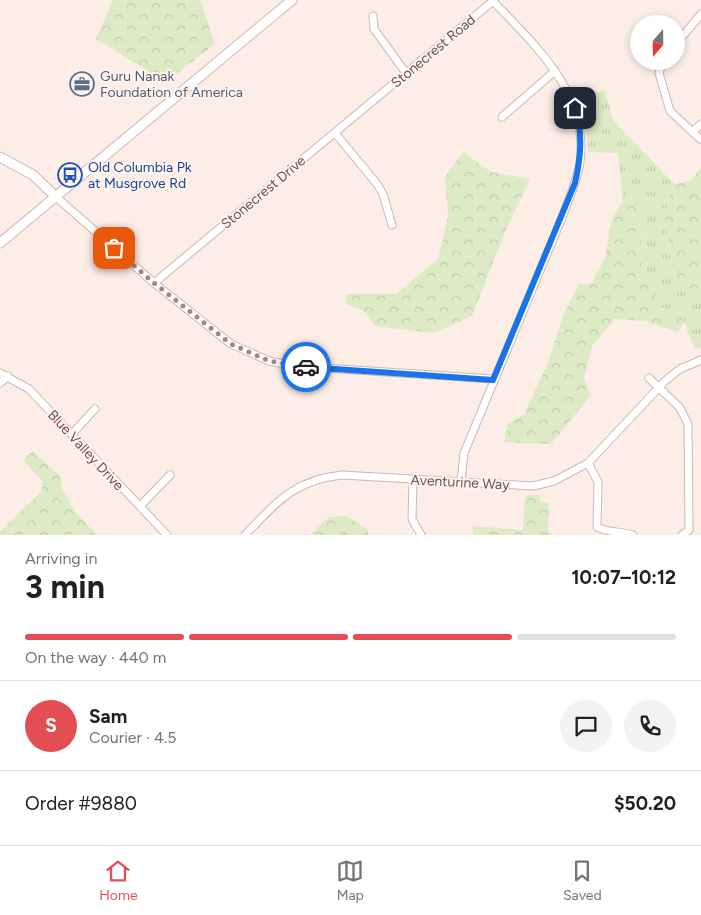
<!DOCTYPE html>
<meta charset="utf-8">
<style>
:root{--surface:#fff;--page:#f2f2f2;--text:#202124;--muted:#757577;--line:#e0e0e0;--accent:#e34e54}
body{margin:0;font-family:Figtree,sans-serif;background:var(--page);color:var(--text);height:100vh;display:flex;flex-direction:column;font-size:19px;white-space:nowrap}
*{box-sizing:border-box;margin:0}
p{font-size:16px;color:var(--muted)}
.icon{flex:none;width:28px;height:28px;fill:none;stroke:currentColor;stroke-width:2;stroke-linecap:round;stroke-linejoin:round}
.map{position:relative;height:535px;overflow:hidden}
.side{display:flex;flex-direction:column;background:var(--surface);flex:1}
.side>*{flex:none}
.needle{width:32px;rotate:200deg}
.tools{position:absolute;left:630px;top:15px;display:grid;gap:10px}
.tools a{display:grid;place-items:center;width:55px;height:55px;border-radius:50%;background:var(--surface);box-shadow:0 2px 8px #0003;font-size:25px}
.pin{position:absolute;display:grid;place-items:center;width:42px;height:42px;color:#fff;margin:-21px;border-radius:10px;box-shadow:0 2px 8px #0006}
.courier{position:absolute;display:grid;place-items:center;width:50px;height:50px;margin:-25px;border:4px solid #1a73e8;border-radius:50%;background:#fff;color:#222;box-shadow:0 1px 6px #0007}
.summary em{font-style:normal;font-weight:700}
.summary div{display:flex;flex-direction:column-reverse}
.summary{display:flex;align-items:center;justify-content:space-between;height:85px;padding:0 25px}
h1{font-size:32px;font-weight:700;line-height:38px}
.bar{display:grid;grid-template-columns:repeat(4,1fr);gap:8px 5px;align-content:center;height:60px;padding:0 25px}
.bar i{height:6px;border-radius:4px;background:var(--line)}
.bar .current{background:var(--accent)}
.bar p{grid-column:span 4}
.line{display:flex;align-items:center;gap:12px;padding:0 25px;border-top:1px solid var(--line)}
.line div{flex:1}
.round{display:grid;place-items:center;flex:none;width:52px;height:52px;border-radius:26px;background:var(--page)}
.tabs{display:flex;justify-content:space-around;align-items:center;height:70px;border-top:1px solid var(--line);background:var(--surface);font-size:14px;color:var(--muted)}
.tabs a{display:grid;justify-items:center;gap:2px}
.tabs .current{color:var(--accent)}
.map>svg:first-child{display:block}
.grass{fill:url(#grass-tufts)}
.forest{fill:url(#forest-crowns)}
.lines{fill:none;stroke-linecap:round;stroke-linejoin:round}
.minor-casing{stroke:#d0b6af;stroke-width:9}
.tertiary-casing{stroke:#d0b6af;stroke-width:11}
.secondary-casing{stroke:#d6b6af;stroke-width:11}
.minor{stroke:#fff;stroke-width:7}
.tertiary{stroke:#fff;stroke-width:9}
.secondary{stroke:#fff;stroke-width:9}
.done{stroke:#a48782;stroke-width:5;stroke-dasharray:0 9}
.route{stroke:#1a73e8;stroke-width:6}
.labels{text-anchor:middle;stroke-width:4;stroke-linejoin:round;paint-order:stroke}
.street-label{font-size:14px;fill:#754f4b;stroke:#fff3ed}
.service-label{font-size:14px;fill:#4e5e75;stroke:#fff3ed;text-anchor:start}
.transit-label{font-size:14px;fill:#164399;stroke:#fff3ed;text-anchor:start}
</style>
<div class="map">
<svg width="701" height="535" viewBox="0 0 701 535">
<defs>
<pattern id="grass-tufts" width="24" height="20" patternUnits="userSpaceOnUse" patternTransform="scale(1.25)"><rect width="24" height="20" fill="#ddeac5"/><path d="M3 7l-1-3M5 7V3M7 7l1-3M15 17l-1-3M17 17v-4M19 17l1-3" fill="none" stroke="#c1caab"/></pattern>
<pattern id="forest-crowns" width="20" height="18" patternUnits="userSpaceOnUse" patternTransform="scale(1.25)"><rect width="20" height="18" fill="#ddeac5"/><path d="M2 6a3 3 0 1 1 6 0M12 15a3 3 0 1 1 6 0" fill="none" stroke="#c1caab"/></pattern>
</defs>
<rect width="100%" height="100%" fill="#fceee7"/>
<path class="grass" d="M605,90L613,120L674,184L664,215L675,282L701,303V348L695,349L684,322L667,313L655,298L642,273L640,218L642,207L623,201L618,153L588,152L586,120L579,100Z"/>
<path class="forest" d="M113,0H200L215,44L166,82L96,39Z
M463,152L491,172L530,179L505,232L472,316L434,333L375,326L364,311L346,304L347,294H396L438,259L448,216L445,177Z
M700,168H701V303L675,282L664,215L674,184L691,181Z
M623,201L642,207L640,218L642,273L655,298L667,313L684,322L678,332L645,321L615,319L592,346L584,379L591,395L551,444L504,442L508,424L524,414L548,363L563,316L579,284H591L605,258L612,218Z
M33,451L60,476L62,488L76,513L97,535H0V531L41,492L43,482L23,460Z
M539,495L540,502L549,503L548,531L552,535H473V526L523,530L525,496Z
M347,516L368,530V535H310L329,517Z"/>
<g class="lines">
<g class="minor-casing">
<path id="minor" d="M373,16L374,29L406,73
M676,44L701,14
M663,61L659,73L670,111L700,139
M502,117L555,71
M692,132L701,124
M335,133L377,184L383,194L392,225
M55,196L154,283L231,344L269,361L294,366L493,379
M154,283L493,1
M0,373L29,389L167,535
M649,378L680,408L688,424L689,530L682,535
M0,383L8,376
M72,434L95,409
M588,463L598,482L597,527C608,533 620,531 633,535
M413,479L412,519L421,535
M461,482L464,453L561,220C568,201 577,182 580,162C589,92 535,46 492,0
M140,506L170,475
M245,535C277,502 294,480 342,475L533,486L554,481L588,463L665,381L680,369L701,360"/>
</g>
<g class="tertiary-casing">
<path id="tertiary" d="M0,157L33,175L55,196"/>
</g>
<g class="secondary-casing">
<path id="secondary" d="M0,243L292,0"/>
</g>
<use href="#minor" class="minor"/>
<use href="#tertiary" class="tertiary"/>
<use href="#secondary" class="secondary"/>
</g>
<g class="lines">
<path class="done" d="M114,248L154,283L231,344L269,361L306,367"/>
<path class="route" d="M306,367L493,380L575,183C581,157 583,133 575,108"/>
</g>
<defs>
<g id="office-ring" transform="scale(1.25)"><circle r="9.5" fill="#fff3ed" stroke="#5c6f8a" stroke-width="1.5"/><path d="M-6-3h4V-5.5h4V-3h4V5H-6ZM-1-4.5V-3h2v-1.5ZM-6 0V1H6V0Z" fill="#5c6f8a"/></g>
<g id="bus-ring" transform="scale(1.25)"><circle r="9.5" fill="#fff3ed" stroke="#1a4fb4" stroke-width="1.5"/><path d="M-5-6H5V4H4V6H2V4H-2V6H-4V4H-5ZM-3.5-4V0h7V-4ZM-3.5 1.2v1.5H-2V1.2ZM2 1.2v1.5H3.5V1.2Z" fill="#1a4fb4"/></g>
</defs>
<g fill-rule="evenodd">
<use href="#office-ring" x="82" y="84"/>
<use href="#bus-ring" x="70" y="175"/>
</g>
<g class="labels">
<g class="street-label">
<text transform="translate(433 51) rotate(-40)" y="5">Stonecrest Road</text>
<text transform="translate(263 192) rotate(-40)" y="5">Stonecrest Drive</text>
<text transform="translate(86 450) rotate(47)" y="5">Blue Valley Drive</text>
<text transform="translate(460 482) rotate(3)" y="5">Aventurine Way</text>
</g>
<g class="service-label">
<text x="100" y="81">Guru Nanak<tspan x="100" dy="16">Foundation of America</tspan></text>
</g>
<g class="transit-label">
<text x="88" y="172">Old Columbia Pk<tspan x="88" dy="16">at Musgrove Rd</tspan></text>
</g>
</g>
</svg>
<div class="tools">
<a><svg class="needle" viewBox="-14 -14 28 28"><path d="M0-13l5 13h-10z" fill="#e53935"/><path d="M0 13l5-13h-10z" fill="#757577"/></svg></a>
</div>
<div class="pin" style="left:114px;top:248px;background:#ea580c"><svg class="icon" aria-label="bag" viewBox="0 0 24 24"><path d="M5 8h14l-1 12H6zM9 8a3 3 0 0 1 6 0"/></svg></div>
<div class="pin" style="left:575px;top:108px;background:#1f2937"><svg class="icon" aria-label="home" viewBox="0 0 24 24"><path d="M3 11l9-7 9 7M6 9v11h12V9"/></svg></div>
<div class="courier" style="left:306px;top:367px"><svg class="icon" aria-label="car" viewBox="0 0 24 24"><path d="M5 17H2v-5l4-1 3-4h7l3 4 3 1v5h-3M9 17h6M6 11h13"/><circle cx="7" cy="17" r="2"/><circle cx="17" cy="17" r="2"/></svg></div>
</div>
<section class="side">
<div class="summary"><div><h1>3 min</h1><p>Arriving in</p></div><em>10:07–10:12</em></div>
<div class="bar"><i class="current"></i><i class="current"></i><i class="current"></i><i></i><p>On the way · 440 m</p></div>
<div class="line" style="height:90px"><b class="round" style="background:var(--accent);color:#fff">S</b><div><b>Sam</b><p>Courier · 4.5</p></div><a class="round"><svg class="icon" aria-label="chat" viewBox="0 0 24 24"><path d="M4 5h16v11H9l-5 4z"/></svg></a><a class="round"><svg class="icon" aria-label="phone" viewBox="0 0 24 24"><path d="M5 4h4l2 5-3 2q2 4 5 5l2-3 5 2v4C11 20 4 13 5 4z"/></svg></a></div>
<div class="line" style="height:65px"><div>Order #9880</div><b>$50.20</b></div>
</section>
<nav class="tabs">
<a class="current"><svg class="icon" aria-label="home" viewBox="0 0 24 24"><path d="M3 11l9-7 9 7M6 9v11h12V9"/></svg>Home</a>
<a><svg class="icon" aria-label="map" viewBox="0 0 24 24"><path d="M3 6l6-2 6 2 6-2v14l-6 2-6-2-6 2zM9 4v14M15 6v14"/></svg>Map</a>
<a><svg class="icon" aria-label="saved" viewBox="0 0 24 24"><path d="M7 4h10v16l-5-4-5 4z"/></svg>Saved</a>
</nav>
